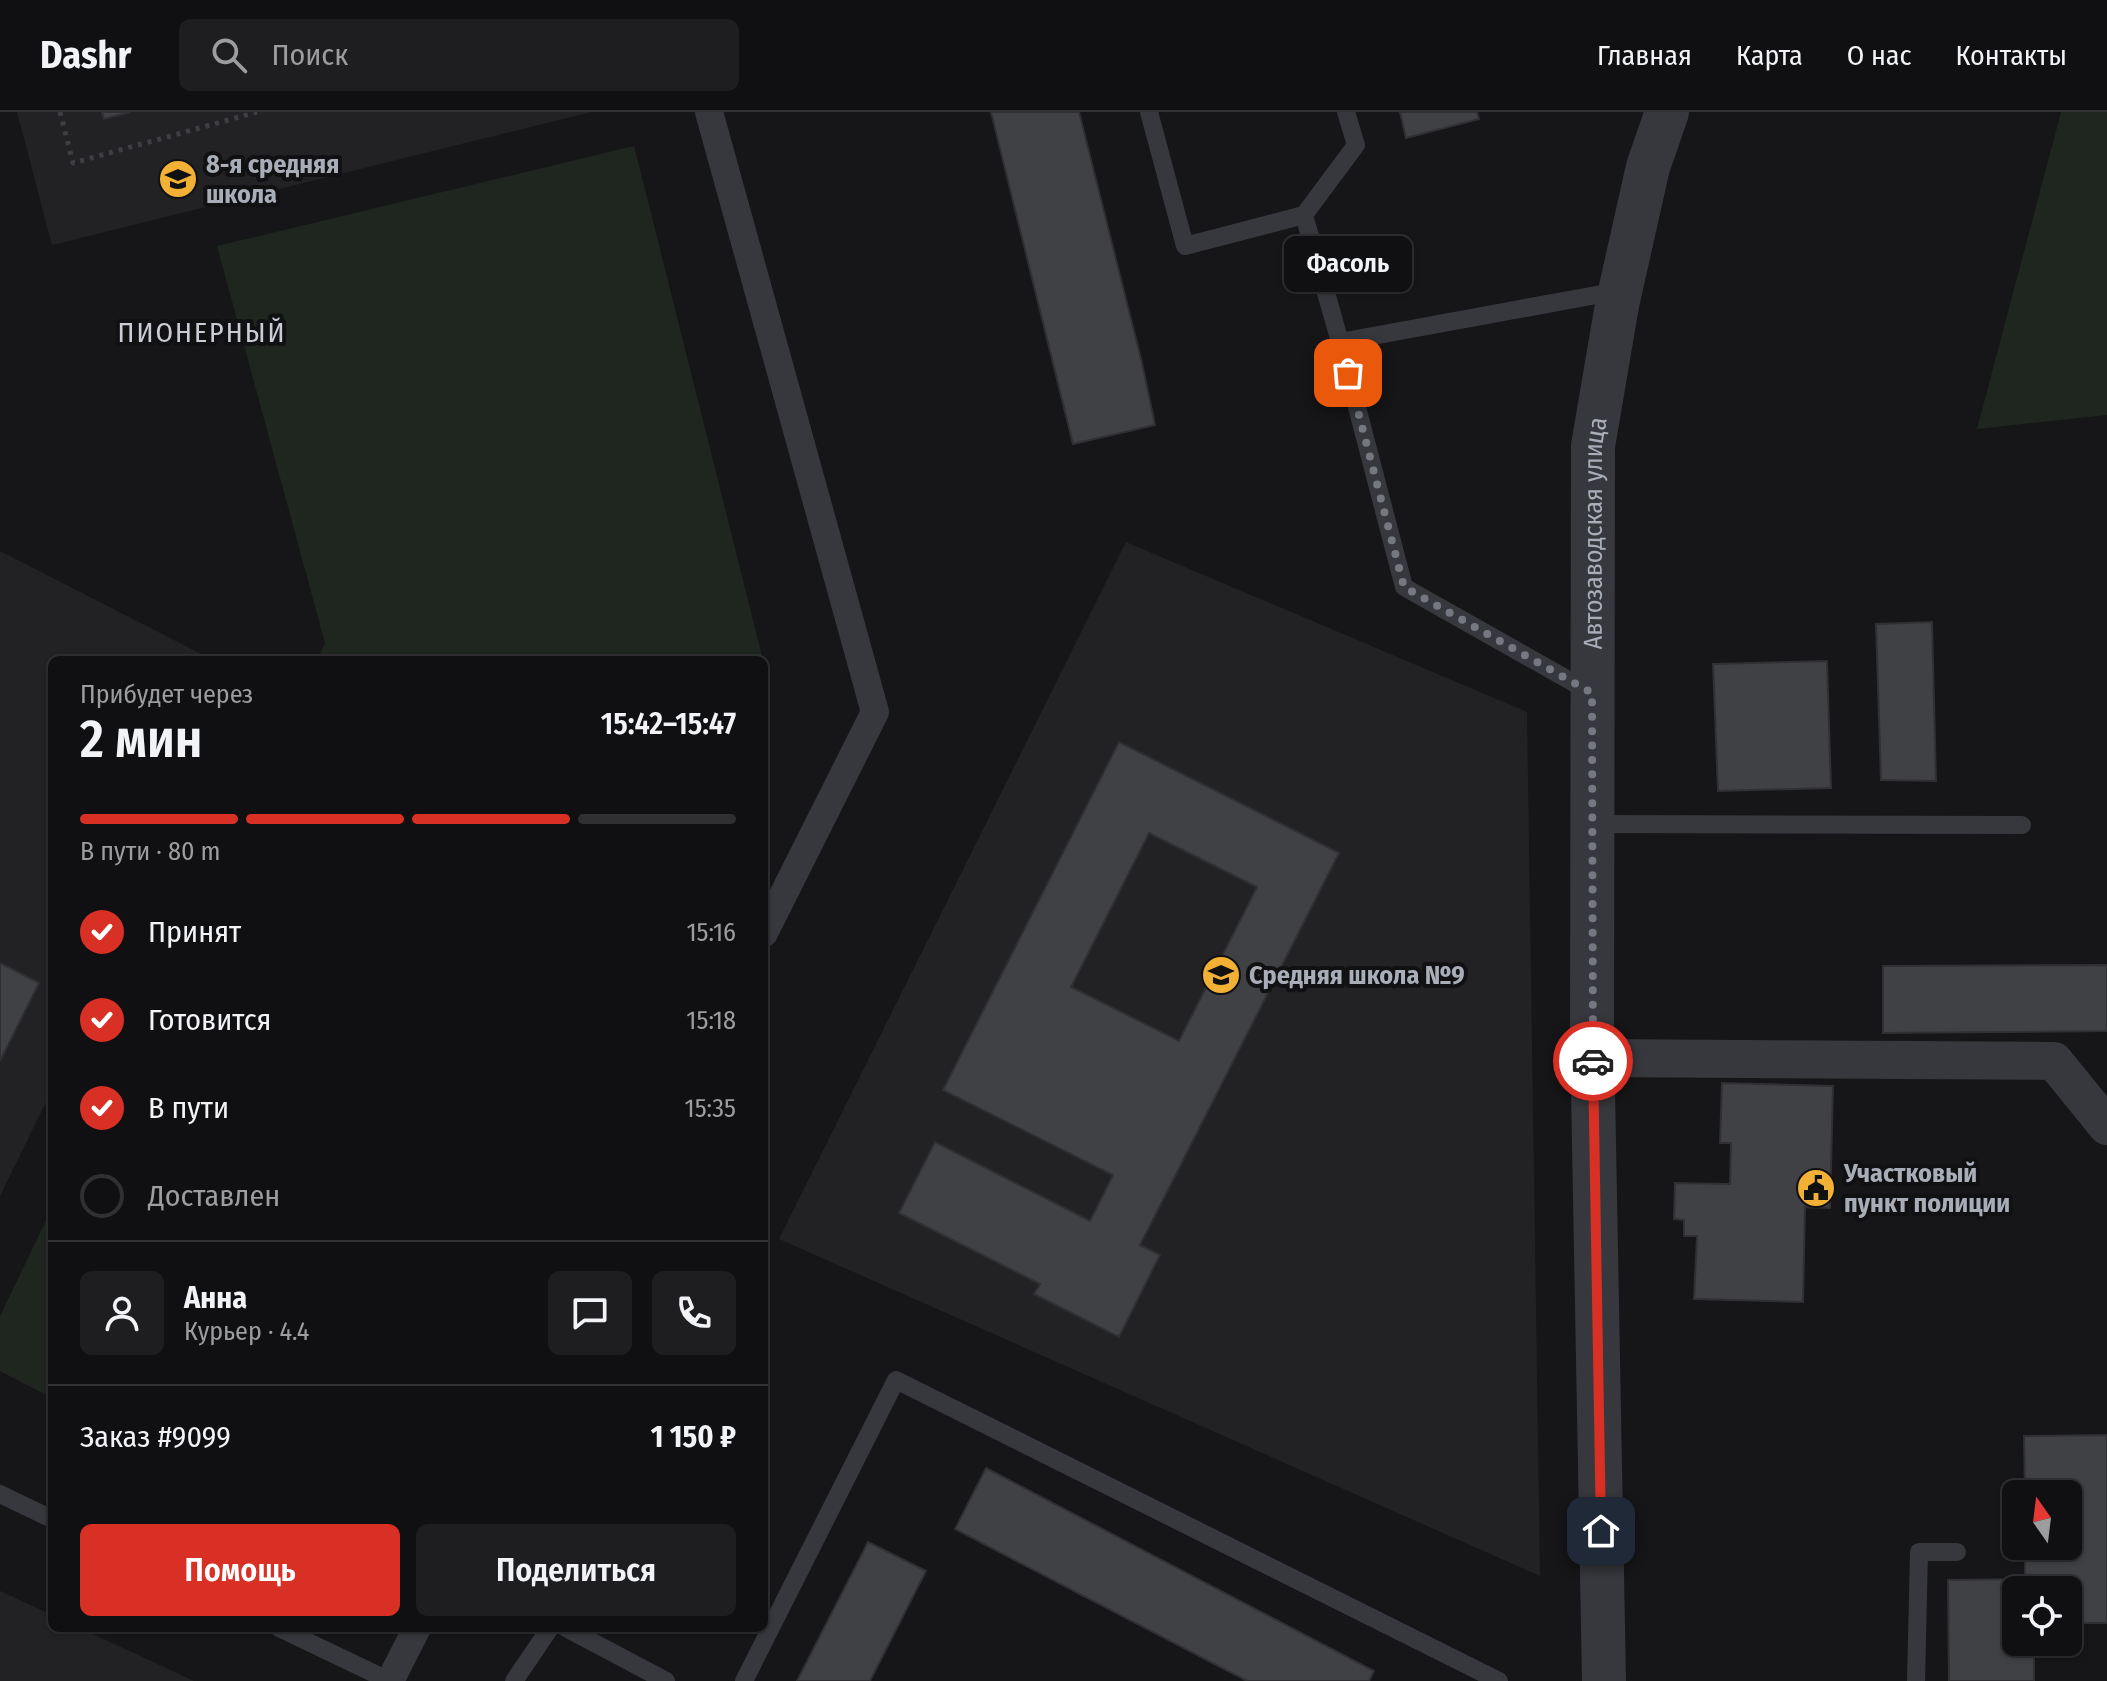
<!DOCTYPE html>
<html lang="ru">
<meta charset="utf-8">
<style>
:root{--surface:#101012;--page:#1e1e20;--text:#f1f3f6;--muted:#9c9d9f;--line:#303032;--accent:#d93025}
body{margin:0;font-family:"Fira Sans Condensed",sans-serif;background:var(--page);color:var(--text);height:100vh;display:flex;flex-direction:column;font-size:30px;white-space:nowrap}
*{box-sizing:border-box;margin:0}
p{font-size:26px;color:var(--muted)}
.icon{flex:none;width:44px;height:44px;fill:none;stroke:currentColor;stroke-width:2;stroke-linecap:round;stroke-linejoin:round}
.map{position:relative;flex:1;overflow:hidden}
.drawer{position:absolute;left:48px;top:544px;width:720px;height:976px;display:flex;flex-direction:column;background:var(--surface);border-radius:12px;box-shadow:0 2px 6px #0004,0 0 0 2px var(--line)}
.drawer>*{flex:none}
.needle{width:52px;rotate:346deg}
.buttons{position:absolute;left:2002px;top:1368px;display:grid;gap:16px}
.buttons a{display:grid;place-items:center;width:80px;height:80px;border-radius:12px;background:var(--surface);box-shadow:0 2px 6px #0004,0 0 0 2px var(--line);font-size:40px}
.pin{position:absolute;display:grid;place-items:center;width:68px;height:68px;color:#fff;margin:-34px;border-radius:16px;box-shadow:0 4px 12px #0006}
.courier{position:absolute;display:grid;place-items:center;width:80px;height:80px;margin:-40px;border:6px solid #d93025;border-radius:50%;background:#fff;color:#222;box-shadow:0 2px 10px #0007}
.bubble{position:absolute;height:56px;border-radius:12px;background:var(--surface);box-shadow:0 2px 6px #0004,0 0 0 2px var(--line);font-size:26px;font-weight:600;line-height:56px;text-align:center}
.summary em{font-style:normal;font-weight:600}
.summary div{display:flex;flex-direction:column-reverse}
.summary{display:flex;align-items:center;justify-content:space-between;height:136px;padding:0 32px}
h1{font-size:52px;font-weight:600;line-height:60px}
.bar{display:grid;grid-template-columns:repeat(4,1fr);gap:12px 8px;align-content:center;height:96px;padding:0 32px}
.bar i{height:10px;border-radius:6px;background:var(--line)}
.bar .current{background:var(--accent)}
.bar p{grid-column:span 4}
.line{display:flex;align-items:center;gap:20px;padding:0 32px;border-top:2px solid var(--line)}
.line div{flex:1}
.round{display:grid;place-items:center;flex:none;width:84px;height:84px;border-radius:12px;background:var(--page)}
ol{padding:0 32px;list-style:none}
li{display:flex;align-items:center;gap:24px;height:88px}
li p{margin-inline-start:auto}
li .icon{padding:8px;border-radius:50%;background:var(--accent);color:#fff;stroke-width:4}
li:last-child{color:var(--muted)}
li i{width:44px;height:44px;border:4px solid var(--line);border-radius:50%}
.action{display:flex;gap:16px;margin-top:auto;padding:16px 32px}
.action a{flex:1;height:92px;border-radius:12px;background:var(--accent);color:#fff;font-size:32px;font-weight:600;line-height:92px;text-align:center}
.action a+a{background:var(--page);color:var(--text)}
header{display:flex;align-items:center;gap:48px;box-sizing:border-box;height:112px;padding:0 40px;background:var(--surface);border-bottom:2px solid var(--line)}
header strong{font-size:38px}
nav{display:flex;gap:44px;margin-inline-start:auto;font-size:28px}
.search{width:560px;height:72px;background:var(--page);display:flex;align-items:center;gap:20px;box-sizing:border-box;padding:0 28px;border-radius:12px;color:var(--muted);font-size:30px}
.map>svg:first-child{display:block}
.built{fill:#222225}
.green{fill:#1e261f}
.building{fill:#404145;stroke:#303034;stroke-width:2;fill-rule:evenodd}
.lines{fill:none;stroke-linecap:round;stroke-linejoin:round}
.path{stroke:#3d3f44;stroke-width:5;stroke-dasharray:4 6;stroke-linecap:butt}
.service{stroke:#37383d;stroke-width:18}
.pedestrian{stroke:#37383d;stroke-width:28}
.minor{stroke:#37383d;stroke-width:38}
.tertiary{stroke:#37383d;stroke-width:44}
.done{stroke:#757880;stroke-width:8;stroke-dasharray:0 14.4}
.route{stroke:#d93025;stroke-width:10}
.labels{text-anchor:middle;stroke-width:8;stroke-linejoin:round;paint-order:stroke}
.poi-label{font-size:26px;font-weight:bold;fill:#a8adb8;stroke:#111113;text-anchor:start}
.street-label{font-size:26px;fill:#a8adb8;stroke:#111113}
.neighbourhood-label{font-size:28px;letter-spacing:2px;fill:#c9ccd4;stroke:#111113}
</style>
<header>
<strong>Dashr</strong>
<div class="search"><svg class="icon" aria-label="search" viewBox="0 0 24 24"><circle cx="10" cy="10" r="6"/><path d="M15 15l6 6"/></svg>Поиск</div>
<nav><a>Главная</a><a>Карта</a><a>О нас</a><a>Контакты</a></nav>
</header>
<div class="map">
<svg width="2107" height="1569" viewBox="0 0 2107 1569">
<rect width="100%" height="100%" fill="#161618"/>
<path class="built" d="M17,0H591L52,133Z
M1126,430L1527,600L1540,1464L779,1127Z
M0,439L213,548H52V978L0,1084Z
M0,1479L52,1503V1516H80L194,1569H0Z"/>
<path class="green" d="M2061,0H2107V303L1977,317Z
M634,34L763,548H317L325,531L217,134Z
M52,1096V1286L0,1259V1204Z"/>
<path class="building" d="M102,0H130L104,7Z
M991,0H1079L1142,251L1155,313L1073,332Z
M1400,0H1477L1479,7L1406,26Z
M1932,510L1936,669L1881,668L1876,512Z
M1827,549L1831,676L1718,679L1713,552Z
M1119,630L1339,741L1140,1133L1160,1143L1119,1225L1034,1182L1040,1172L899,1101L935,1030L1090,1109L1113,1063L943,978ZM1149,721L1257,775L1179,929L1071,875Z
M0,851L39,871L0,949Z
M2107,853V919L1883,921V854Z
M1722,971L1833,974L1830,1096L1805,1095L1803,1190L1694,1187L1697,1124H1684V1108L1674,1107L1675,1071L1730,1072L1731,1031H1720Z
M2107,1323V1511H2068V1478H2016V1530H2034V1569H1949L1948,1468L2025,1467V1434H2068V1382H2025L2024,1324Z
M986,1356L1374,1559L1369,1569H1247L955,1417Z
M868,1430L926,1459L870,1569H797Z"/>
<g class="lines">
<path class="path" d="M60,0L73,51L257,0"/>
<path class="service" d="M1149,0L1185,134L1304,103L1340,230L1618,179
M1304,103L1356,33L1346,0
M1340,230L1404,475L1590,580
M1593,712L2022,713
M0,1382L52,1407
M279,1516L390,1569
M566,1516L666,1569
M514,1569L550,1516
M744,1569L896,1268L1499,1569
M1916,1569L1919,1440H1957"/>
<path class="pedestrian" d="M709,0L875,600L764,821
M390,1569L417,1516"/>
<path class="minor" d="M1593,946L2054,949L2107,1014"/>
<path class="tertiary" id="s1" d="M1604,1569L1592,924L1593,334L1617,193L1648,55L1667,0"/>
</g>
<g class="lines">
<path class="done" d="M1348,261L1404,475L1592,581L1593,949"/>
<path class="route" d="M1593,949L1601,1419"/>
</g>
<defs>
<g id="school-disc" transform="scale(2)"><circle r="9.5" fill="#f2b134" stroke="#111113"/><path d="M0-5L7-2L0 1L-7-2ZM-4 1L0 2.5L4 1V4Q0 6-4 4Z" fill="#111"/></g>
<g id="civic-disc" transform="scale(2)"><circle r="9.5" fill="#f2b134" stroke="#111113"/><path d="M-.6-6.5H3V-4.5H.6V-3L4-1V1h2V6H-6V1h2V-1L-.6-3ZM-1.2 2.5V6h2.4V2.5Z" fill="#111"/></g>
</defs>
<g fill-rule="evenodd">
<use href="#school-disc" x="178" y="67"/>
<use href="#school-disc" x="1221" y="863"/>
<use href="#civic-disc" x="1816" y="1076"/>
</g>
<g class="labels">
<g class="poi-label">
<text x="206" y="61">8-я средняя<tspan x="206" dy="30">школа</tspan></text>
<text x="1249" y="872">Средняя школа №9</text>
<text x="1844" y="1070">Участковый<tspan x="1844" dy="30">пункт полиции</tspan></text>
</g>
<g class="street-label">
<text dy="9" stroke="none"><textPath href="#s1" startOffset="1148">Автозаводская улица</textPath></text>
</g>
<g class="neighbourhood-label">
<text x="202" y="230">ПИОНЕРНЫЙ</text>
</g>
</g>
</svg>
<div class="buttons">
<a><svg class="needle" viewBox="-14 -14 28 28"><path d="M0-13l5 13h-10z" fill="#e53935"/><path d="M0 13l5-13h-10z" fill="#9c9d9f"/></svg></a>
<a><svg class="icon" aria-label="locate" viewBox="0 0 24 24"><circle cx="12" cy="12" r="6"/><path d="M12 2v4M12 18v4M2 12h4M18 12h4"/></svg></a>
</div>
<div class="pin" style="left:1348px;top:261px;background:#ea580c"><svg class="icon" aria-label="bag" viewBox="0 0 24 24"><path d="M5 8h14l-1 12H6zM9 8a3 3 0 0 1 6 0"/></svg></div>
<div class="pin" style="left:1601px;top:1419px;background:#1f2937"><svg class="icon" aria-label="home" viewBox="0 0 24 24"><path d="M3 11l9-7 9 7M6 9v11h12V9"/></svg></div>
<div class="courier" style="left:1593px;top:949px"><svg class="icon" aria-label="car" viewBox="0 0 24 24"><path d="M5 17H2v-5l4-1 3-4h7l3 4 3 1v5h-3M9 17h6M6 11h13"/><circle cx="7" cy="17" r="2"/><circle cx="17" cy="17" r="2"/></svg></div>
<div class="bubble" style="left:1284px;top:124px;width:128px">Фасоль</div>
<section class="drawer">
<div class="summary"><div><h1>2 мин</h1><p>Прибудет через</p></div><em>15:42–15:47</em></div>
<div class="bar"><i class="current"></i><i class="current"></i><i class="current"></i><i></i><p>В пути · 80 m</p></div>
<ol>
<li><svg class="icon" aria-label="check" viewBox="0 0 24 24"><path d="M5 12l5 5 9-10"/></svg>Принят<p>15:16</p></li>
<li><svg class="icon" aria-label="check" viewBox="0 0 24 24"><path d="M5 12l5 5 9-10"/></svg>Готовится<p>15:18</p></li>
<li><svg class="icon" aria-label="check" viewBox="0 0 24 24"><path d="M5 12l5 5 9-10"/></svg>В пути<p>15:35</p></li>
<li><i></i>Доставлен</li>
</ol>
<div class="line" style="height:144px"><a class="round"><svg class="icon" aria-label="person" viewBox="0 0 24 24"><circle cx="12" cy="8" r="4"/><path d="M4 21q1-7 8-7t8 7"/></svg></a><div><b>Анна</b><p>Курьер · 4.4</p></div><a class="round"><svg class="icon" aria-label="chat" viewBox="0 0 24 24"><path d="M4 5h16v11H9l-5 4z"/></svg></a><a class="round"><svg class="icon" aria-label="phone" viewBox="0 0 24 24"><path d="M5 4h4l2 5-3 2q2 4 5 5l2-3 5 2v4C11 20 4 13 5 4z"/></svg></a></div>
<div class="line" style="height:104px"><div>Заказ #9099</div><b>1 150 ₽</b></div>
<div class="action"><a>Помощь</a><a>Поделиться</a></div>
</section>
</div>
